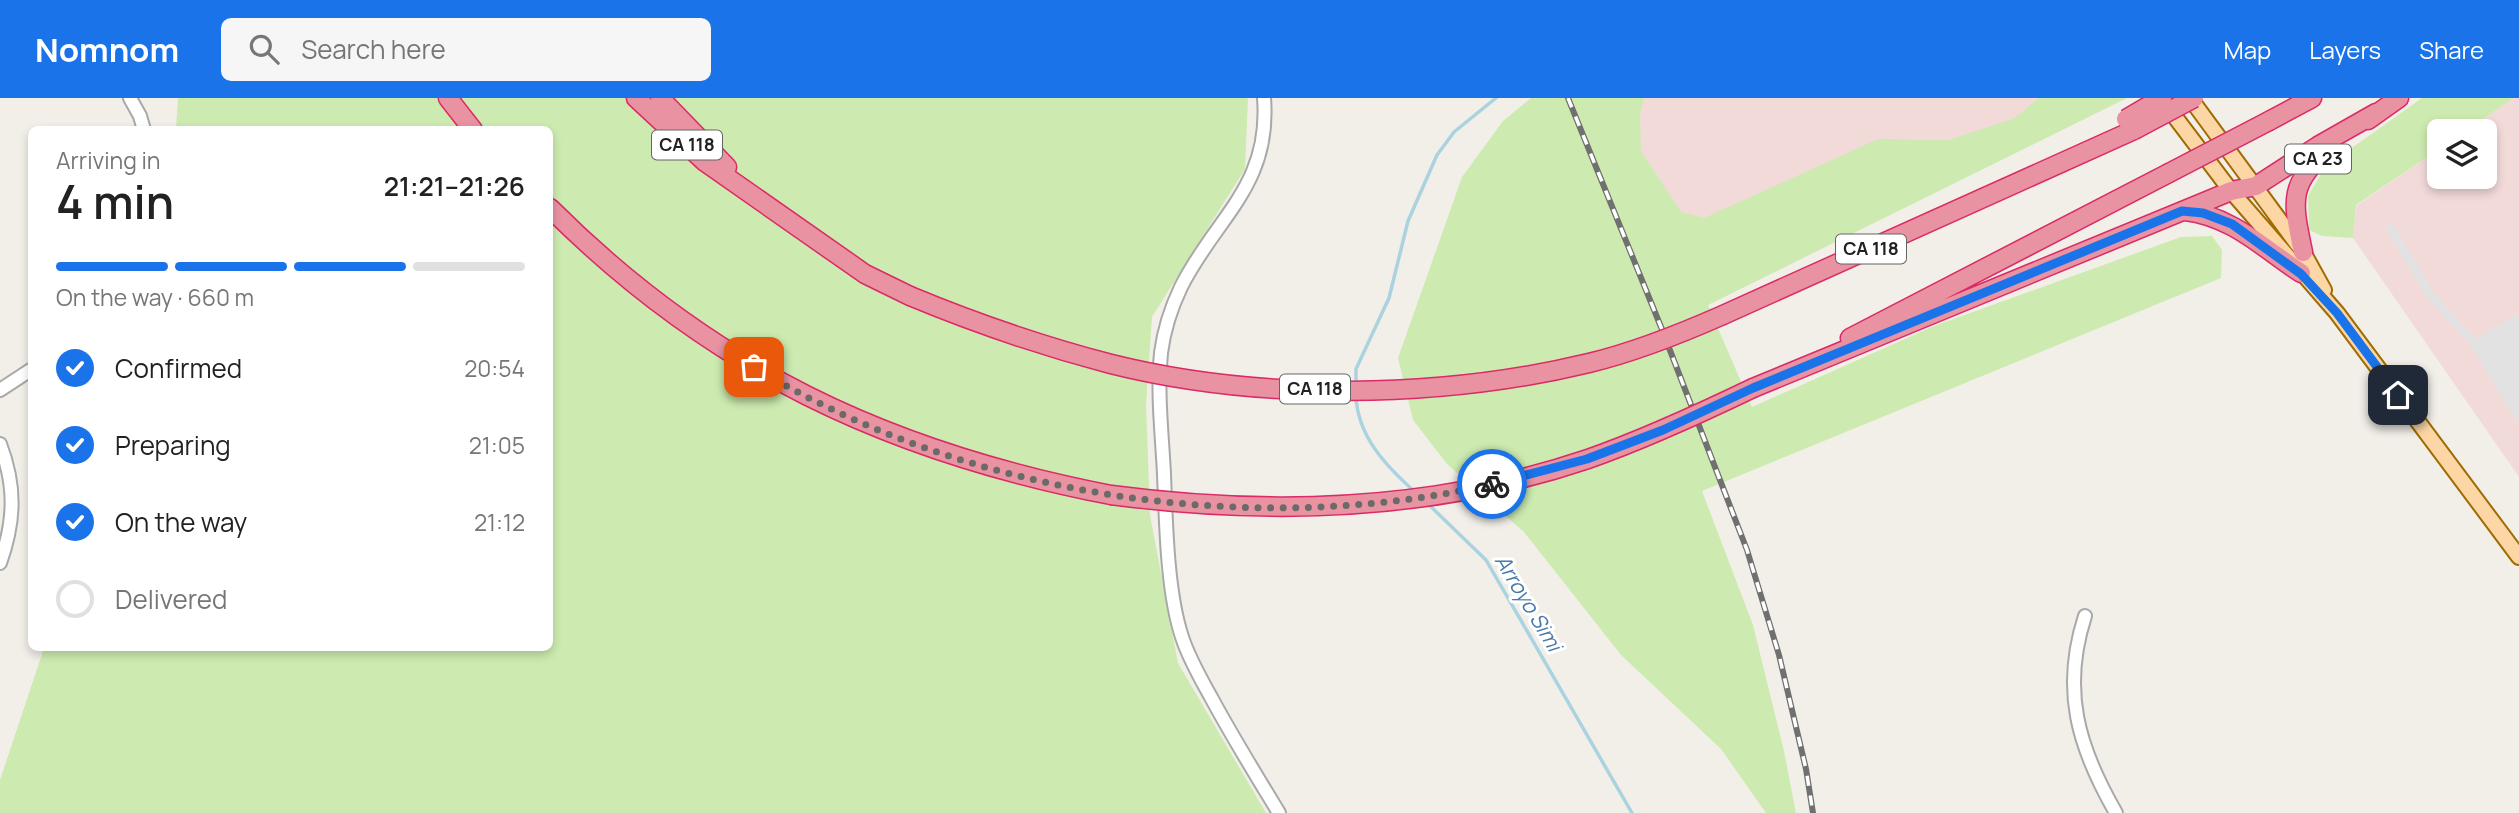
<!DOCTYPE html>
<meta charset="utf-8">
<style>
:root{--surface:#fff;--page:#f6f6f6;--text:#222;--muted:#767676;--line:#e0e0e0;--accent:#1a73e8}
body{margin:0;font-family:Manrope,sans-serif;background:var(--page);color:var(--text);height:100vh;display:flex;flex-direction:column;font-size:26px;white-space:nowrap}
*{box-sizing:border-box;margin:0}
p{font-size:23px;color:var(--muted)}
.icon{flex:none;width:38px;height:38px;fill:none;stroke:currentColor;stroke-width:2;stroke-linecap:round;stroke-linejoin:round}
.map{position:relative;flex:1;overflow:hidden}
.sheet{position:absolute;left:28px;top:28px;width:525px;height:525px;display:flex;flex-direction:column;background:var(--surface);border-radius:10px;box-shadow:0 4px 10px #0003}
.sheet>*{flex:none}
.fabs{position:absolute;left:2427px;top:21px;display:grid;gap:14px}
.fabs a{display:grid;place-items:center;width:70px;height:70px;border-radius:10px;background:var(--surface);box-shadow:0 4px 10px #0003;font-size:35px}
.pin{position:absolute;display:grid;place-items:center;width:60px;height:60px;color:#fff;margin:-30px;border-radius:14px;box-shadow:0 4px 10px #0006}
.courier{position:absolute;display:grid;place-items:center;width:70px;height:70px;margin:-35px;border:5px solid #1a73e8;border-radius:50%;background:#fff;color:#222;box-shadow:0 2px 9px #0007}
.summary em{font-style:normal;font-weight:600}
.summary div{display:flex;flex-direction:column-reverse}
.summary{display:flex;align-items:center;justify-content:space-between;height:119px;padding:0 28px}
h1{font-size:46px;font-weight:600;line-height:52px}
.bar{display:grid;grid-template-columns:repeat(4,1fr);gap:10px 7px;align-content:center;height:84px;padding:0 28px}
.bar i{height:9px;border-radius:5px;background:var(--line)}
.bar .on{background:var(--accent)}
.bar p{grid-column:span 4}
ol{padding:0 28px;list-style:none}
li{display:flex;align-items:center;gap:21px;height:77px}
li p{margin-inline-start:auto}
li .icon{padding:7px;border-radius:50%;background:var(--accent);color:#fff;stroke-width:4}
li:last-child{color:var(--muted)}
li i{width:38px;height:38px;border:4px solid var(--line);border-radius:50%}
header{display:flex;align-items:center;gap:42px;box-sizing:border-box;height:98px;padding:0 35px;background:var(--accent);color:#fff}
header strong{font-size:33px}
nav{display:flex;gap:38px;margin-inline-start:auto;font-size:24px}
.search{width:490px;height:63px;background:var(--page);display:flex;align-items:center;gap:18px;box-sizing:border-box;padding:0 24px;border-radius:10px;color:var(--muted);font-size:26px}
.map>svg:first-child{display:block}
.commercial{fill:#f2dad9}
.grass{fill:#cdebb0}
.parking{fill:#e2e2e2}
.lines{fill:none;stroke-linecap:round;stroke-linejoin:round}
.stream{stroke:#aad3df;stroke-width:3.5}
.minor-casing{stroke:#a9a9a9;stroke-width:16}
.major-casing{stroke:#a06b00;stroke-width:18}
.highway-casing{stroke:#dc2a67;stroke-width:21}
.minor{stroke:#fff;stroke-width:12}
.major{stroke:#fcd6a4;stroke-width:14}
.highway{stroke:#e892a2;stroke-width:18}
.rail-casing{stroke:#707070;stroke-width:6}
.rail{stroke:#fff;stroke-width:3.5;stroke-dasharray:10;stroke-linecap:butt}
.highway-bridge-casing{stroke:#dc2a67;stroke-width:21;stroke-linecap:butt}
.highway-bridge{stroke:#e892a2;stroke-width:18}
.done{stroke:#6b6a68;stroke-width:7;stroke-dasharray:0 12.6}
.route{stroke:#1a73e8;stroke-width:9}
.labels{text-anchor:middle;stroke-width:6;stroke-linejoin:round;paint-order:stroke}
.shield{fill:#fff;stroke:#646464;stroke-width:2}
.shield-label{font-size:18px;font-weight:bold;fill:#222}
.water-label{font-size:21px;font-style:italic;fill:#4a7aab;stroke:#fff}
</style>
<header>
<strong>Nomnom</strong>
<div class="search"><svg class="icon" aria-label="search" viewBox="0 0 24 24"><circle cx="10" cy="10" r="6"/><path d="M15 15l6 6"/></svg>Search here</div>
<nav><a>Map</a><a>Layers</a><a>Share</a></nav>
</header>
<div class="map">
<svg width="2519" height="715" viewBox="0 0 2519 715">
<rect width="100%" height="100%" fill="#f2efe9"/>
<path class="commercial" d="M1640,0H2057L2011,31L1670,142L1630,53Z
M2514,0H2519V379L2353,140L2356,108L2439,51L2440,79H2485V33H2465Z"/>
<path class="grass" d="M178,0H1248L1245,71L1152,219L1146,306L1150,417L1178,565L1266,715H0V682L44,550H550V32L176,31Z
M1531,0H1644L1640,18L1641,53L1681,114L1704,120L1878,41L1948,42L2013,21L2039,0H2127L1708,207L1752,309L1934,228L2181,139L2212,138L2222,152L2221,180L1702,393L1753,527L1784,653L1796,715H1766L1721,651L1621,557L1524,434L1447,366L1413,322L1398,260L1462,79L1503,23Z
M2422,0H2514L2465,33H2440L2439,51L2356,107L2353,140L2322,138L2309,132L2308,98L2325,69Z"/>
<path class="parking" d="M2393,125L2434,195L2475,241L2519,215V306L2516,308L2519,312V327L2469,245L2427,200L2385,130Z"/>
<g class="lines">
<path class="stream" d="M1356,285V271L1389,200L1408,123L1437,57L1454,34L1496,0
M1356,297C1357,338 1386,368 1415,394
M1426,404L1486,462L1632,715"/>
<g class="minor-casing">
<path id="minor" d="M130,0L140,18L144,32
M1264,0C1271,88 1216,119 1181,189C1171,210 1164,231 1161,255C1157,295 1162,336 1164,376C1166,425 1167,494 1182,539C1189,561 1201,581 1212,601C1233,640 1256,677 1279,715
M0,292L32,271
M0,346C16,388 15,423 0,465
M2085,518C2061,592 2078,649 2116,715"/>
</g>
<g class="major-casing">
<path id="major" d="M2190,0L2303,154L2324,192
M2166,7L2231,93L2337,215L2519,459"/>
</g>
<g class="highway-casing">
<path id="highway" d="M448,0L473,32
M636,0L705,64L865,176L910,198
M660,0L727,69
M2368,22L2399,0
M2269,23L2312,0
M550,110C711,271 888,354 1111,397
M2185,113C2232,118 2264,151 2301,175
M2303,154C2292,102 2288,86 2331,49
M1723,217L2134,32
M1850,240L2167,76
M1753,290L2231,93L2256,88L2318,48L2376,15"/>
</g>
<use href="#minor" class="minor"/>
<use href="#major" class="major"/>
<use href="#highway" class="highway"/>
<g class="rail-casing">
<path id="rail" d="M1568,0L1661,229L1747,452L1779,557L1806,671L1813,715"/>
</g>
<use href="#rail" class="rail"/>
<g class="highway-bridge-casing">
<path id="highway-bridge" d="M2126,21L2162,0
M2134,32L2194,0
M2167,76L2269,23
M910,198C975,225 1042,248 1111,266C1259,303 1440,301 1589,265C1635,254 1680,236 1723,217
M1111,397C1270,418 1434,413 1588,361C1645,341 1699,316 1753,290"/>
</g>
<use href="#highway-bridge" class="highway-bridge"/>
</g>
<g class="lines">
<path class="done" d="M754,269C964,398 1252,442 1492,386"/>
<path class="route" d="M1492,386L1587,361L1663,332L1753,290L2182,113L2203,115L2232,126L2301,176L2337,215L2398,297"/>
</g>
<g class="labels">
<g class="shield">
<rect x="652" y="32.5" width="70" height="29" rx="5"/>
<rect x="2285" y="46.5" width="66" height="29" rx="5"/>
<rect x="1836" y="136.5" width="70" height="29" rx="5"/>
<rect x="1280" y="276.5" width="70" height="29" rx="5"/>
</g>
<g class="shield-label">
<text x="687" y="53">CA 118</text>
<text x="2318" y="67">CA 23</text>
<text x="1871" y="157">CA 118</text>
<text x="1315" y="297">CA 118</text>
</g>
<g class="water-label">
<text transform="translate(1528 505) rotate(59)" y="7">Arroyo Simi</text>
</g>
</g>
</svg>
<div class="fabs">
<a><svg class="icon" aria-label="layers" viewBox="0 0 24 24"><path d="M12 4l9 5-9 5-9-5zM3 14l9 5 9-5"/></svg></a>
</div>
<div class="pin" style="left:754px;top:269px;background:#ea580c"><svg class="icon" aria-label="bag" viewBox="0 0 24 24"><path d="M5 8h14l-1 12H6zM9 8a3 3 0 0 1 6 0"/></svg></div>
<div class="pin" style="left:2398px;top:297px;background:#1f2937"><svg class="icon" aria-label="home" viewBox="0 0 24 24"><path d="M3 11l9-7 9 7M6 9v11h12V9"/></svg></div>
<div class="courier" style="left:1492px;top:386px"><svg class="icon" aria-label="bike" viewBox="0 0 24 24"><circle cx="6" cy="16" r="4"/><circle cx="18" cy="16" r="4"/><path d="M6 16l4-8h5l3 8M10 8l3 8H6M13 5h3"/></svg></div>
<section class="sheet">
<div class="summary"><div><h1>4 min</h1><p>Arriving in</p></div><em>21:21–21:26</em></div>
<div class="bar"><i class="on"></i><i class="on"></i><i class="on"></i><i></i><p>On the way · 660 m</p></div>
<ol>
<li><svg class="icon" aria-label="check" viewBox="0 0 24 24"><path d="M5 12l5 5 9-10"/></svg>Confirmed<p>20:54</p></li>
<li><svg class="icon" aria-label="check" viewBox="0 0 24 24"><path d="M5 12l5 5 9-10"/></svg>Preparing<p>21:05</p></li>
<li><svg class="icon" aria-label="check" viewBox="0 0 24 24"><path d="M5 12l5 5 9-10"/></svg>On the way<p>21:12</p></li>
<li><i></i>Delivered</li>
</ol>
</section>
</div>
